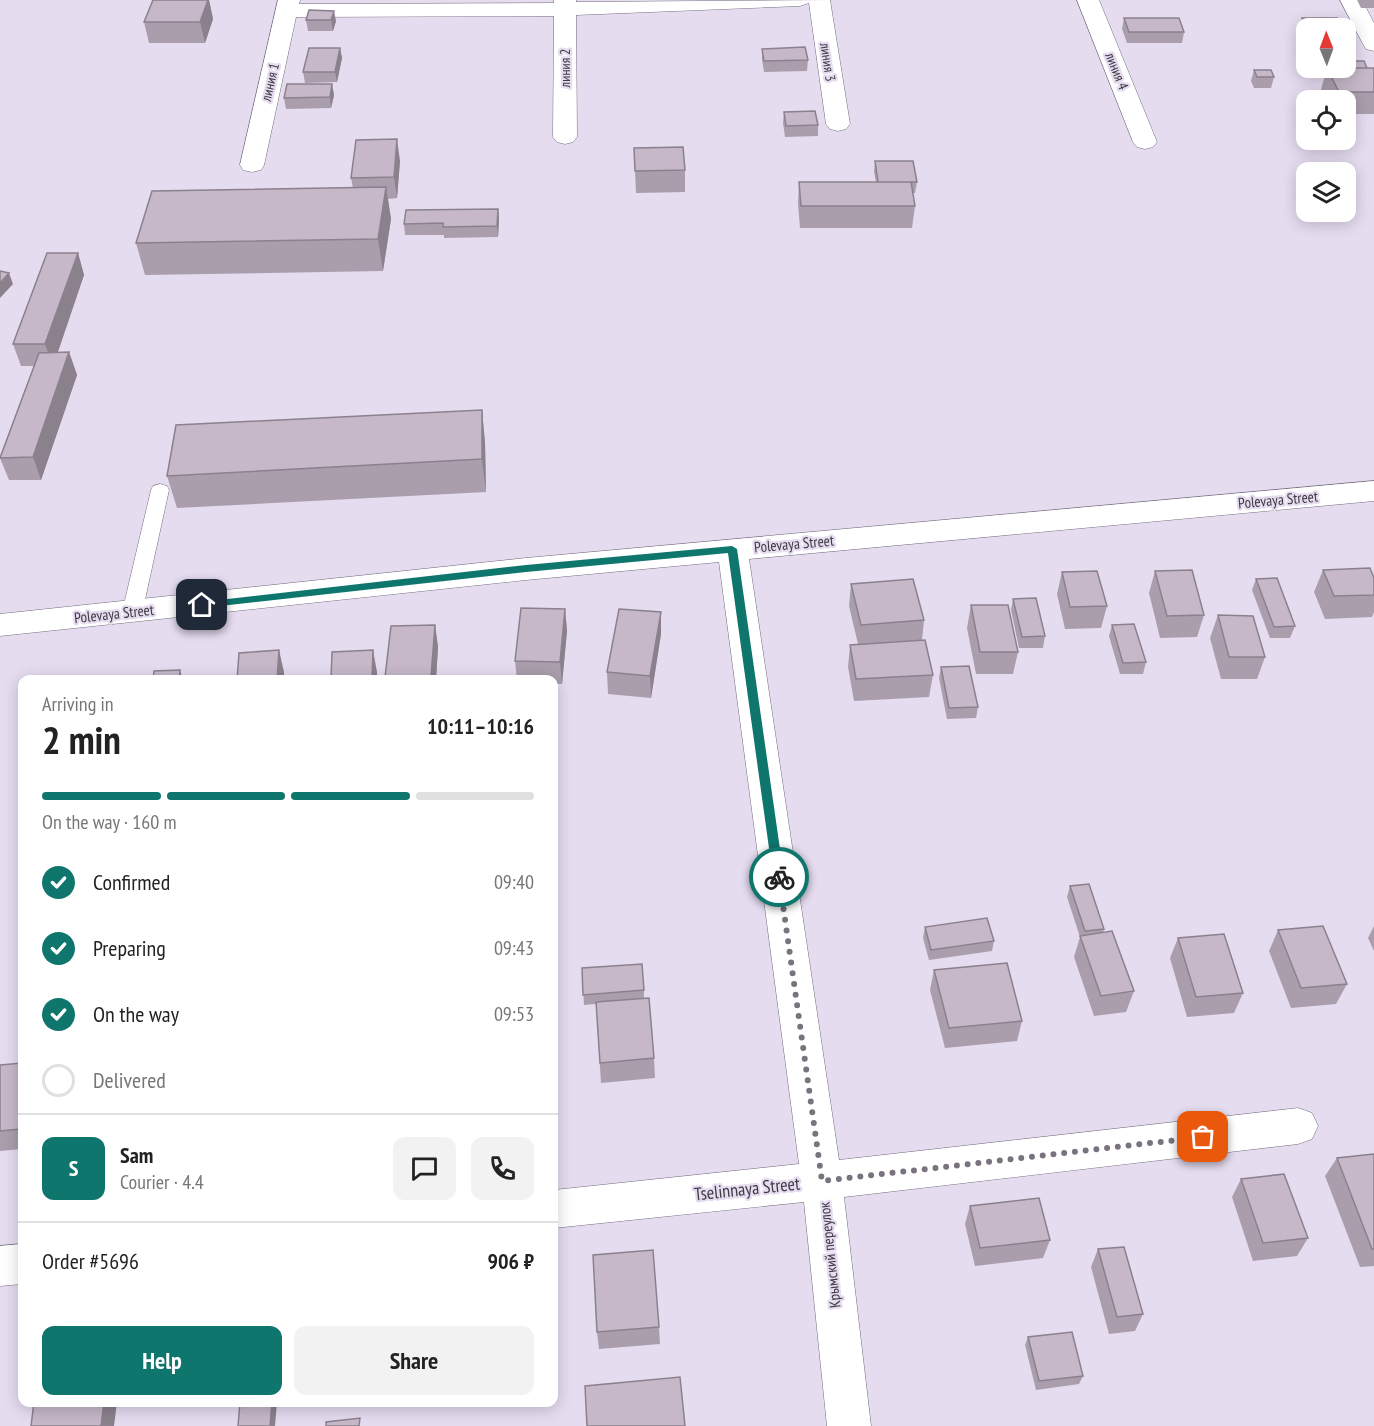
<!DOCTYPE html>
<meta charset="utf-8">
<style>
:root{--surface:#fff;--page:#f2f2f2;--text:#222;--muted:#767676;--line:#e0e0e0;--accent:#0f766e}
body{margin:0;font-family:"PT Sans Narrow",sans-serif;background:var(--page);color:var(--text);height:100vh;display:flex;flex-direction:column;font-size:22px;white-space:nowrap}
*{box-sizing:border-box;margin:0}
p{font-size:20px;color:var(--muted)}
.icon{flex:none;width:33px;height:33px;fill:none;stroke:currentColor;stroke-width:2;stroke-linecap:round;stroke-linejoin:round}
.map{position:relative;flex:1;overflow:hidden}
.panel{position:absolute;left:18px;top:675px;width:540px;height:732px;display:flex;flex-direction:column;background:var(--surface);border-radius:12px;box-shadow:0 3px 15px #0003}
.panel>*{flex:none}
.needle{width:39px;rotate:359deg}
.controls{position:absolute;left:1296px;top:18px;display:grid;gap:12px}
.controls a{display:grid;place-items:center;width:60px;height:60px;border-radius:12px;background:var(--surface);box-shadow:0 3px 15px #0003;font-size:30px}
.pin{position:absolute;display:grid;place-items:center;width:51px;height:51px;color:#fff;margin:-26px;border-radius:12px;box-shadow:0 3px 9px #0006}
.courier{position:absolute;display:grid;place-items:center;width:60px;height:60px;margin:-30px;border:4px solid #0f766e;border-radius:50%;background:#fff;color:#222;box-shadow:0 2px 8px #0007}
.summary em{font-style:normal;font-weight:600}
.summary div{display:flex;flex-direction:column-reverse}
.summary{display:flex;align-items:center;justify-content:space-between;height:102px;padding:0 24px}
h1{font-size:39px;font-weight:600;line-height:45px}
.bar{display:grid;grid-template-columns:repeat(4,1fr);gap:9px 6px;align-content:center;height:72px;padding:0 24px}
.bar i{height:8px;border-radius:4px;background:var(--line)}
.bar .current{background:var(--accent)}
.bar p{grid-column:span 4}
.line{display:flex;align-items:center;gap:15px;padding:0 24px;border-top:2px solid var(--line)}
.line div{flex:1}
.round{display:grid;place-items:center;flex:none;width:63px;height:63px;border-radius:12px;background:var(--page)}
ol{padding:0 24px;list-style:none}
li{display:flex;align-items:center;gap:18px;height:66px}
li p{margin-inline-start:auto}
li .icon{padding:6px;border-radius:50%;background:var(--accent);color:#fff;stroke-width:4}
li:last-child{color:var(--muted)}
li i{width:33px;height:33px;border:3px solid var(--line);border-radius:50%}
.button{display:flex;gap:12px;margin-top:auto;padding:12px 24px}
.button a{flex:1;height:69px;border-radius:12px;background:var(--accent);color:#fff;font-size:24px;font-weight:600;line-height:69px;text-align:center}
.button a+a{background:var(--page);color:var(--text)}
.map>svg:first-child{display:block}
.lines{fill:none;stroke-linecap:round;stroke-linejoin:round}
.service-casing{stroke:#746c7d;stroke-width:1}
.minor-casing{stroke:#746c7d;stroke-width:1}
.service{fill:#fff;fill-rule:evenodd}
.minor{fill:#fff;fill-rule:evenodd}
.wall{fill:#aa9ead}
.shaded-wall{fill:#8b818d}
.building{fill:#c6b8c9;stroke:#8b818d;stroke-width:1.5}
.route{fill:#0f766e}
.done{stroke:#78737f;stroke-width:6;stroke-dasharray:0 10.8}
.labels{text-anchor:middle;stroke-width:4.5;stroke-linejoin:round;paint-order:stroke}
.far-street-label{font-size:14px;fill:#3e3a42;stroke:#e5dcf0}
.street-label{font-size:15px;fill:#3e3a42;stroke:#e5dcf0}
.near-street-label{font-size:18px;fill:#3e3a42;stroke:#e5dcf0}
</style>
<div class="map">
<svg width="1374" height="1426" viewBox="0 0 1374 1426">
<rect width="100%" height="100%" fill="#e5dcf0"/>
<g class="lines">
<g class="service-casing">
<path id="service" d="M160,484L167,486L169,490L142,613L139,618L132,620L125,618L122,613L151,490L153,486Z"/>
</g>
<g class="minor-casing">
<path id="minor" d="M278,0H300L299,4L554,3V0H576V2L830,0L850,124L846,129L838,131L830,129L826,124L809,3L800,6L576,15L577,137L573,142L565,144L557,142L553,137L554,16L296,17L264,165L261,170L252,172L243,170L240,165Z
M1077,0H1099L1157,142L1153,147L1145,149L1137,147L1133,142Z
M1340,0H1362L1374,23V51L1366,49L1363,44Z
M1374,481V501L749,559L839,1160L1298,1108L1312,1113L1318,1126L1312,1139L1298,1144L844,1197L871,1426H827L804,1202L554,1228V1190L799,1164L719,562L526,580L0,636V614L526,558Z
M22,1244V1284L0,1286V1246Z"/>
</g>
<use href="#service" class="service"/>
<use href="#minor" class="minor"/>
</g>
<path class="wall" d="M209,0L213,19L205,43H149L144,22Z
M1357,0H1374V8H1361Z
M309,10L336,21L333,31H308L306,20Z
M1124,18L1184,32L1182,43H1127L1122,29Z
M1302,18L1340,24L1339,28H1306V57H1305L1297,41Z
M1346,31L1355,47L1351,57H1346Z
M340,48L342,58L337,82L305,83L303,72Z
M762,49L808,60L807,71L764,72L762,59Z
M1327,68H1374V114H1346V100H1326L1321,89Z
M1254,70L1274,77L1271,88H1254L1251,81Z
M332,84L334,95L331,108L286,109L284,98Z
M784,112L818,125V136L785,137L783,123Z
M634,148L685,170V192L636,193Z
M400,161L397,198L388,199L391,219L383,271L145,275L136,243L353,188L351,178Z
M875,161L917,182L915,193H913L915,206L912,228H800L798,204L799,182H876L874,172Z
M498,209L499,220L498,237L444,238V235H405L404,224Z
M78,253L84,275L58,352H69L77,375L41,480H9L0,458L34,366H21L13,344Z
M482,410L485,443L486,492L177,508L167,476Z
M1323,570L1374,578V612L1372,617L1325,619L1314,592Z
M1155,571L1204,615L1197,637L1160,638L1149,593Z
M1062,572L1107,606L1101,628L1065,629L1057,594Z
M1256,579L1295,626L1290,638H1270L1252,590Z
M851,584L924,620L922,640L933,675L929,697L854,701L848,667L850,645L858,644L849,606Z
M1013,599L1045,636L1043,648H1019L1011,610Z
M971,605L1018,652L1013,674H976L967,628Z
M565,609L567,631L562,684H554V680H517L515,661Z
M1218,615L1265,657L1257,679H1221L1210,638Z
M435,625L438,647L436,680H386L385,677Z
M1112,625L1146,662L1143,674H1120L1109,636Z
M661,634L651,698L608,694L607,672Z
M941,667L978,707L976,718L947,719L939,678Z
M1070,886L1104,929L1103,933L1134,991L1126,1012L1094,1016L1074,957L1080,937L1067,897Z
M1374,926V951L1368,938Z
M925,927L994,941L992,951L929,960L923,938Z
M1278,930L1347,984L1336,1004L1291,1008L1269,951Z
M1178,938L1243,993L1234,1013L1187,1017L1170,958Z
M582,968L644,990V998L654,1058L655,1078L601,1083L596,1004L584,1005Z
M934,970L1022,1021L1017,1041L945,1048L930,990Z
M22,1063V1149L0,1151V1065Z
M1374,1154V1266L1360,1267L1325,1176L1337,1158Z
M1241,1179L1308,1238L1297,1256L1253,1261L1232,1197Z
M970,1206L1050,1240L1043,1258L975,1266L965,1224Z
M1098,1249L1143,1314L1135,1331L1109,1334L1091,1267Z
M659,1327L660,1344L599,1349L597,1332Z
M1028,1337L1083,1376L1079,1384L1036,1390L1025,1345Z
M315,1402H364L317,1407Z"/>
<path class="shaded-wall" d="M208,0H209L213,19L205,43L200,22Z
M334,11L336,21L333,31L331,20Z
M340,48L342,58L337,82L335,72Z
M332,84L334,95L331,108L330,97Z
M397,139L400,161L397,198L394,177Z
M386,187L391,219L383,271L378,239Z
M498,209L499,220L498,237L497,226Z
M78,253L84,275L53,366L45,344Z
M9,273L13,284L0,298V283Z
M69,352L77,375L41,480L33,457Z
M482,410L485,443L486,492L482,459Z
M565,609L567,631L562,684L560,662Z
M661,612V634L651,698L650,676Z
M435,625L438,647L436,680H431V676Z
M279,650L284,672V680H277Z
M373,650L377,672V680H372Z
M180,670L183,680H179Z
M22,1114V1133L20,1129Z
M104,1402H117L114,1426H101Z
M272,1402H277L275,1426H270Z"/>
<path class="building" d="M153,0H208L200,22H144Z
M309,10L334,11L331,20H306Z
M1124,18H1179L1184,32H1129Z
M1302,18H1337L1340,24H1305Z
M1300,31H1306V44Z
M1346,31H1347L1355,47H1346Z
M805,47L808,60L764,61L762,49Z
M309,48H340L335,72H303Z
M1346,61H1364L1367,68H1333H1346Z
M1327,68H1374V92H1339Z
M1254,70H1271L1274,77H1257Z
M287,84H332L330,97L284,98Z
M815,111L818,125L786,126L784,112Z
M397,139L394,177L351,178L356,140Z
M683,147L685,170L635,171L634,148Z
M875,161H913L917,182H878Z
M799,182H911L915,206H801Z
M386,187L378,239L136,243L152,191Z
M498,209L497,226L443,227V223L404,224L406,210Z
M47,253H78L45,344H13Z
M0,271L9,273L0,283Z
M69,352L33,457L0,458L39,353Z
M482,410V459L167,476L176,425Z
M1370,568L1374,578V595L1334,596L1323,570Z
M1192,570L1204,615L1167,616L1155,571Z
M1097,571L1107,606L1070,607L1062,572Z
M1277,578L1295,626L1274,627L1256,579Z
M913,579L924,620L861,625L851,584Z
M1036,598L1045,636L1022,637L1013,599Z
M971,605H1008L1018,652H980Z
M521,608L565,609L560,662L515,661Z
M619,609L661,612L650,676L607,672Z
M1218,615L1253,616L1265,657H1229Z
M1134,624L1146,662L1123,663L1112,625Z
M435,625L431,676L385,677L391,626Z
M925,640L933,675L856,679L850,645Z
M279,650L277,680H237L239,653Z
M373,650L372,680H331L332,652Z
M969,666L978,707L949,708L941,667Z
M180,670L179,680H153L154,671Z
M89,678V680H69Z
M1089,884L1104,929L1085,931L1070,886Z
M987,918L994,941L931,950L925,927Z
M1323,926L1347,984L1301,988L1278,930Z
M1112,931L1134,991L1101,996L1080,936Z
M1224,934L1243,993L1196,997L1178,938Z
M1007,963L1022,1021L949,1028L934,970Z
M642,964L644,990L583,995L582,968Z
M649,998L654,1058L600,1063L596,1002Z
M22,1063V1114L20,1129L0,1131V1065Z
M1374,1154V1249H1372L1337,1158Z
M1284,1174L1308,1238L1263,1243L1241,1179Z
M1039,1198L1050,1240L980,1248L970,1206Z
M1124,1247L1143,1314L1117,1317L1098,1249Z
M653,1250L659,1327L597,1332L593,1255Z
M1072,1332L1083,1376L1039,1381L1028,1337Z
M680,1377L685,1426H587L585,1386Z
M34,1402H104L101,1426H31Z
M240,1402H272L270,1426H238Z
M360,1418L359,1426H326V1422Z"/>
<path class="route" d="M732,546L737,549L784,877L779,881L773,877L728,553L526,572L202,608L197,605L202,602L526,565Z"/>
<g class="lines">
<path class="done" d="M779,877L822,1181L1203,1137"/>
</g>
<g class="labels">
<g class="far-street-label">
<text transform="translate(828 62) rotate(81)" y="5">линия 3</text>
<text transform="translate(565 68) rotate(-90)" y="5">линия 2</text>
<text transform="translate(1117 71) rotate(68)" y="5">линия 4</text>
<text transform="translate(270 82) rotate(-77)" y="5">линия 1</text>
</g>
<g class="street-label">
<text transform="translate(1278 500) rotate(-5)" y="5">Polevaya Street</text>
<text transform="translate(794 544) rotate(-5)" y="5">Polevaya Street</text>
<text transform="translate(114 614) rotate(-6)" y="5">Polevaya Street</text>
<text transform="translate(830 1255) rotate(-96)" y="5">Крымский переулок</text>
</g>
<g class="near-street-label">
<text transform="translate(747 1189) rotate(-6)" y="6">Tselinnaya Street</text>
</g>
</g>
</svg>
<div class="controls">
<a><svg class="needle" viewBox="-14 -14 28 28"><path d="M0-13l5 13h-10z" fill="#e53935"/><path d="M0 13l5-13h-10z" fill="#767676"/></svg></a>
<a><svg class="icon" aria-label="locate" viewBox="0 0 24 24"><circle cx="12" cy="12" r="6"/><path d="M12 2v4M12 18v4M2 12h4M18 12h4"/></svg></a>
<a><svg class="icon" aria-label="layers" viewBox="0 0 24 24"><path d="M12 4l9 5-9 5-9-5zM3 14l9 5 9-5"/></svg></a>
</div>
<div class="pin" style="left:1203px;top:1137px;background:#ea580c"><svg class="icon" aria-label="bag" viewBox="0 0 24 24"><path d="M5 8h14l-1 12H6zM9 8a3 3 0 0 1 6 0"/></svg></div>
<div class="pin" style="left:202px;top:605px;background:#1f2937"><svg class="icon" aria-label="home" viewBox="0 0 24 24"><path d="M3 11l9-7 9 7M6 9v11h12V9"/></svg></div>
<div class="courier" style="left:779px;top:877px"><svg class="icon" aria-label="bike" viewBox="0 0 24 24"><circle cx="6" cy="16" r="4"/><circle cx="18" cy="16" r="4"/><path d="M6 16l4-8h5l3 8M10 8l3 8H6M13 5h3"/></svg></div>
<section class="panel">
<div class="summary"><div><h1>2 min</h1><p>Arriving in</p></div><em>10:11–10:16</em></div>
<div class="bar"><i class="current"></i><i class="current"></i><i class="current"></i><i></i><p>On the way · 160 m</p></div>
<ol>
<li><svg class="icon" aria-label="check" viewBox="0 0 24 24"><path d="M5 12l5 5 9-10"/></svg>Confirmed<p>09:40</p></li>
<li><svg class="icon" aria-label="check" viewBox="0 0 24 24"><path d="M5 12l5 5 9-10"/></svg>Preparing<p>09:43</p></li>
<li><svg class="icon" aria-label="check" viewBox="0 0 24 24"><path d="M5 12l5 5 9-10"/></svg>On the way<p>09:53</p></li>
<li><i></i>Delivered</li>
</ol>
<div class="line" style="height:108px"><b class="round" style="background:var(--accent);color:#fff">S</b><div><b>Sam</b><p>Courier · 4.4</p></div><a class="round"><svg class="icon" aria-label="chat" viewBox="0 0 24 24"><path d="M4 5h16v11H9l-5 4z"/></svg></a><a class="round"><svg class="icon" aria-label="phone" viewBox="0 0 24 24"><path d="M5 4h4l2 5-3 2q2 4 5 5l2-3 5 2v4C11 20 4 13 5 4z"/></svg></a></div>
<div class="line" style="height:78px"><div>Order #5696</div><b>906 ₽</b></div>
<div class="button"><a>Help</a><a>Share</a></div>
</section>
</div>
